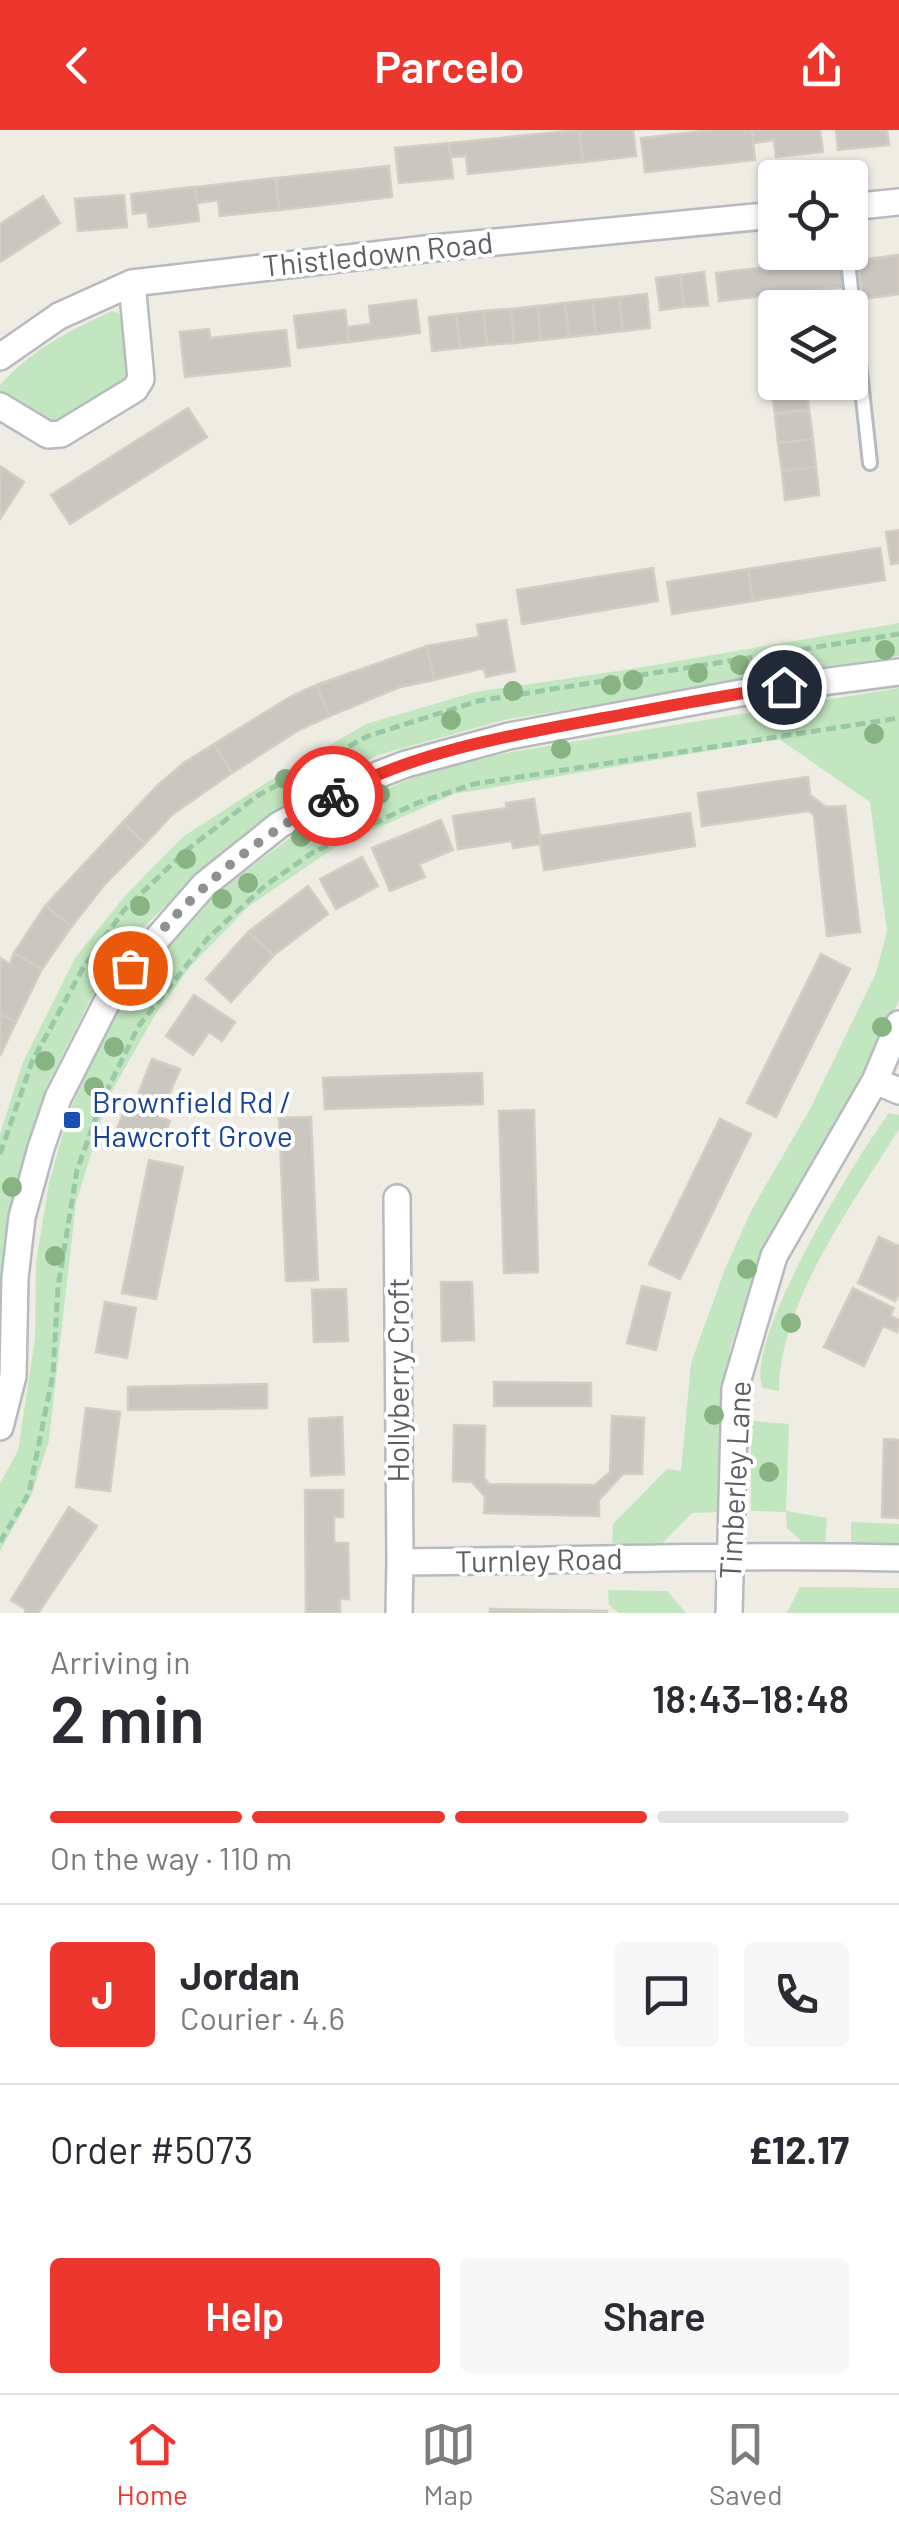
<!DOCTYPE html>
<meta charset="utf-8">
<style>
:root{--surface:#fff;--page:#f7f7f7;--text:#2b2b33;--muted:#7c7c81;--line:#e1e1e2;--accent:#ed362d}
body{margin:0;font-family:Barlow,sans-serif;background:var(--page);color:var(--text);height:100vh;display:flex;flex-direction:column;font-size:38px;white-space:nowrap}
*{box-sizing:border-box;margin:0}
p{font-size:32px;color:var(--muted)}
.icon{flex:none;width:55px;height:55px;fill:none;stroke:currentColor;stroke-width:2;stroke-linecap:round;stroke-linejoin:round}
.map{position:relative;height:1483px;overflow:hidden}
.side{display:flex;flex-direction:column;background:var(--surface);flex:1}
.side>*{flex:none}
.buttons{position:absolute;left:758px;top:30px;display:grid;gap:20px}
.buttons a{display:grid;place-items:center;width:110px;height:110px;border-radius:10px;background:var(--surface);box-shadow:0 2px 8px #0004;font-size:50px}
.pin{position:absolute;display:grid;place-items:center;width:85px;height:85px;color:#fff;margin:-42px;border:5px solid #fff;border-radius:50%;box-shadow:0 2px 10px #0007}
.courier{position:absolute;display:grid;place-items:center;width:100px;height:100px;margin:-50px;border:8px solid #ed362d;border-radius:50%;background:#fff;color:#222;box-shadow:0 2px 12px #0007}
.overview em{font-style:normal;font-weight:600}
.overview div{display:flex;flex-direction:column-reverse}
.overview{display:flex;align-items:center;justify-content:space-between;height:170px;padding:0 50px}
h1{font-size:65px;font-weight:600;line-height:75px}
.bar{display:grid;grid-template-columns:repeat(4,1fr);gap:15px 10px;align-content:center;height:120px;padding:0 50px}
.bar i{height:12px;border-radius:8px;background:var(--line)}
.bar .on{background:var(--accent)}
.bar p{grid-column:span 4}
.line{display:flex;align-items:center;gap:25px;padding:0 50px;border-top:2px solid var(--line)}
.line div{flex:1}
.round{display:grid;place-items:center;flex:none;width:105px;height:105px;border-radius:10px;background:var(--page)}
.button{display:flex;gap:20px;margin-top:auto;padding:20px 50px}
.button a{flex:1;height:115px;border-radius:10px;background:var(--accent);color:#fff;font-size:40px;font-weight:600;line-height:115px;text-align:center}
.button a+a{background:var(--page);color:var(--text)}
header{display:flex;justify-content:space-between;align-items:center;height:130px;padding:0 50px;background:var(--accent);color:#fff;font-size:45px;font-weight:600}
.tab-bar{display:flex;justify-content:space-around;align-items:center;height:140px;border-top:2px solid var(--line);background:var(--surface);font-size:28px;color:var(--muted)}
.tab-bar a{display:grid;justify-items:center;gap:5px}
.tab-bar .on{color:var(--accent)}
.map>svg:first-child{display:block}
.green{fill:#c2e7c0}
.building{fill:#cac7c1;stroke:#d4cec2;stroke-width:2.5}
.lines{fill:none;stroke-linecap:round;stroke-linejoin:round}
.service-casing{stroke:#b7babf;stroke-width:18}
.minor-casing{stroke:#b7babf;stroke-width:30}
.path{stroke:#99c8a6;stroke-width:5;stroke-dasharray:10 5;stroke-linecap:butt}
.service{stroke:#fff;stroke-width:12}
.minor{stroke:#fff;stroke-width:25}
.tree{fill:#88b383}
.done{stroke:#8f9191;stroke-width:10;stroke-dasharray:0 18}
.route{stroke:#ed362d;stroke-width:12}
.transit-dot{fill:#1a4fb4;stroke:#fff;stroke-width:4}
.labels{text-anchor:middle;stroke-width:8;stroke-linejoin:round;paint-order:stroke}
.street-label{font-size:30px;fill:#5c6065;stroke:#fff}
.transit-label{font-size:30px;fill:#164399;stroke:#fff;text-anchor:start}
</style>
<header><svg class="icon" aria-label="back" viewBox="0 0 24 24"><path d="M15 5l-7 7 7 7"/></svg>Parcelo<svg class="icon" aria-label="share" viewBox="0 0 24 24"><path d="M12 15V3M7 8l5-5 5 5M5 13v7h14v-7"/></svg></header>
<div class="map">
<svg width="899" height="1483" viewBox="0 0 899 1483">
<rect width="100%" height="100%" fill="#efece4"/>
<path class="green" d="M112,181L121,184L130,249L59,292L46,289L0,262V255C32,219 69,201 112,181Z
M899,493V526L504,590L378,625L302,663L207,736L127,813L92,866L46,958L22,1037L6,1125L0,1236V1004L23,932L75,828L124,767L184,706L277,646L366,594L475,562L631,539Z
M899,558V870L851,974L792,1074L749,1162L730,1219L720,1312V1382L692,1383L659,1417L612,1413L613,1394L667,1339L681,1341L691,1233L725,1139L751,1081L811,977L876,843L887,801L870,672L779,609L454,664L337,716L249,776L189,838L155,885L108,968L76,1073L49,1310L32,1364L0,1421V1353L18,1321L35,1208L36,1132L49,1053L68,985L107,897L161,823L207,770L307,695L423,643L511,622Z
M889,983L899,985V999C854,1072 779,1173 779,1261L763,1258C741,1214 859,1023 889,983Z
M753,1291L789,1294L786,1381L827,1388L825,1413H803L787,1398L786,1382L751,1381V1303Z
M851,1392L899,1394V1417L851,1416Z
M800,1457L899,1458V1483H787Z
M608,1460L667,1461L686,1483H619L609,1475Z"/>
<path class="building" d="M579,0H633L636,26L583,32Z
M579,0L583,32L468,44L466,26L451,27L449,13Z
M712,0H752L755,30L645,42L641,8Z
M752,0H820L823,22L776,27L774,10L753,13Z
M836,0H887L889,15L838,20Z
M449,13L453,48L399,53L395,18Z
M389,36L392,67L279,80L276,48Z
M276,48L279,80L220,86L218,70L197,73L195,57Z
M195,57L199,91L149,97L147,82L133,84L131,64Z
M124,65L127,97L78,101L75,69Z
M43,66L60,93L0,132V94Z
M899,125V164L863,169L858,130Z
M843,128L846,157L719,171L716,143Z
M704,142L708,175L684,177L680,145Z
M680,145L684,177L660,180L656,148Z
M647,164L650,198L623,201L619,167Z
M619,167L623,201L596,204L592,170Z
M416,170L420,203L349,212L347,197L371,194L369,176Z
M592,170L596,204L569,207L565,173Z
M565,173L569,207L541,210L538,176Z
M538,176L541,210L514,213L511,179Z
M511,179L514,213L487,215L483,181Z
M345,180L349,212L298,218L294,186Z
M483,181L487,215L460,218L456,184Z
M456,184L460,218L432,221L429,187Z
M209,199L210,208L286,200L290,236L185,247L180,202Z
M775,226V252H795L771,255L768,227Z
M806,252L809,280L775,284L771,255Z
M188,278L207,307L70,394L51,365Z
M809,280L813,309L778,313L775,284Z
M813,309L816,337L782,341L778,313Z
M0,336L24,352L0,389Z
M816,337L819,365L785,370L782,341Z
M899,400V433L891,434L886,402Z
M880,418L885,450L753,471L748,439Z
M653,438L658,471L522,494L517,460Z
M748,439L753,471L672,484L667,452Z
M506,490L515,541L486,547L484,538L434,550L427,516L479,507L477,495Z
M427,516L434,550L400,557L330,586L316,555Z
M316,555L330,586L299,600L232,643L214,614L290,567Z
M214,614L232,643L173,684L145,714L123,692L158,655L185,632Z
M808,647L810,665L826,677L845,676L860,802L827,806L814,685L809,681L702,696L698,663Z
M534,669L541,714L513,718L512,711L458,719L453,686L507,678L506,673Z
M690,683L695,716L544,740L539,706Z
M441,690L453,720L419,734L425,747L390,761L372,718Z
M123,692L145,714L105,754L72,796L45,776Z
M362,727L378,756L336,779L320,749Z
M308,756L328,784L274,825L248,802Z
M45,776L72,796L42,839L14,823Z
M248,802L274,825L231,872L206,849Z
M14,823L42,839L16,892L0,884V828L10,834Z
M821,824L850,839L776,987L747,973Z
M194,865L235,892L222,911L209,902L193,925L166,906Z
M0,884L16,892L0,926Z
M152,929L180,939L160,987L170,991L159,1018L116,1001L127,974L133,977Z
M482,943L483,974L325,979L323,948Z
M534,980L538,1142L504,1143L499,981Z
M311,987L318,1150L286,1151L279,988Z
M720,989L751,1004L680,1149L649,1134Z
M149,1030L183,1037L156,1169L122,1163Z
M879,1107L899,1116V1163L895,1171L858,1153Z
M441,1152H472L474,1210L442,1211Z
M642,1156L670,1163L656,1220L627,1213Z
M853,1158L894,1178L890,1186L899,1190L897,1202L883,1196L864,1236L824,1217Z
M346,1159L348,1211L314,1212L312,1160Z
M105,1172L136,1178L127,1228L96,1222Z
M494,1252L591,1253V1276H494Z
M267,1254V1278L128,1280V1257Z
M86,1278L120,1282L110,1361L76,1357Z
M612,1286L644,1288L642,1344H623L599,1370V1386L484,1383L485,1367L472,1352L453,1351L454,1295L485,1296L484,1348L489,1354L595,1355L610,1342Z
M342,1287L344,1344L311,1346L309,1289Z
M884,1309L899,1310V1388L882,1387Z
M305,1360H343V1387H334V1413H348L349,1469H340V1483H306Z
M69,1377L97,1396L38,1483H25V1479L11,1470Z
M490,1479L607,1481V1483H490Z"/>
<g class="lines">
<g class="service-casing">
<path id="service" d="M847,122L870,333"/>
</g>
<g class="minor-casing">
<path id="minor" d="M850,77L899,72
M0,227L59,186L132,153L434,118L775,85
M0,276L48,305L61,304L135,259L141,249L132,153
M875,951L899,961
M397,1068L400,1432
M0,1297L13,1246L15,1148L22,1087L41,1018L58,968L114,858L204,755L279,695L359,652L406,634L509,606L746,562L899,542
M399,1483L400,1432C566,1431 733,1424 899,1428
M729,1483L735,1259L774,1126L875,951L899,894"/>
</g>
<path class="path" d="M0,1024L32,932L83,838L124,780L188,719L257,666L368,606L478,571L899,504
M0,1412L29,1363L53,1244L58,1157L77,1040L102,971L138,897L208,808L266,755L312,723L417,673L474,654L899,588"/>
<use href="#service" class="service"/>
<use href="#minor" class="minor"/>
</g>
<g class="tree">
<circle cx="885" cy="520" r="10"/>
<circle cx="740" cy="535" r="10"/>
<circle cx="698" cy="543" r="10"/>
<circle cx="633" cy="550" r="10"/>
<circle cx="611" cy="555" r="10"/>
<circle cx="513" cy="561" r="10"/>
<circle cx="762" cy="579" r="10"/>
<circle cx="451" cy="590" r="10"/>
<circle cx="874" cy="604" r="10"/>
<circle cx="561" cy="619" r="10"/>
<circle cx="285" cy="649" r="10"/>
<circle cx="380" cy="664" r="10"/>
<circle cx="349" cy="678" r="10"/>
<circle cx="301" cy="707" r="10"/>
<circle cx="186" cy="729" r="10"/>
<circle cx="248" cy="753" r="10"/>
<circle cx="222" cy="769" r="10"/>
<circle cx="140" cy="776" r="10"/>
<circle cx="139" cy="867" r="10"/>
<circle cx="882" cy="897" r="10"/>
<circle cx="114" cy="917" r="10"/>
<circle cx="45" cy="931" r="10"/>
<circle cx="94" cy="957" r="10"/>
<circle cx="12" cy="1057" r="10"/>
<circle cx="55" cy="1126" r="10"/>
<circle cx="747" cy="1139" r="10"/>
<circle cx="791" cy="1193" r="10"/>
<circle cx="714" cy="1285" r="10"/>
<circle cx="769" cy="1342" r="10"/>
</g>
<g class="lines">
<path class="done" d="M130,838C188,765 251,710 333,666"/>
<path class="route" d="M333,666C415,621 512,605 604,588C664,577 724,565 784,557"/>
</g>
<rect class="transit-dot" x="62" y="980" width="20" height="20" rx="5"/>
<g class="labels">
<g class="street-label">
<text transform="translate(378 125) rotate(-6)" y="10">Thistledown Road</text>
<text transform="translate(399 1250) rotate(-90)" y="10">Hollyberry Croft</text>
<text transform="translate(736 1350) rotate(-87)" y="10">Timberley Lane</text>
<text transform="translate(539 1431) rotate(-1)" y="10">Turnley Road</text>
</g>
<g class="transit-label">
<text x="92" y="983">Brownfield Rd /<tspan x="92" dy="34">Hawcroft Grove</tspan></text>
</g>
</g>
</svg>
<div class="buttons">
<a><svg class="icon" aria-label="locate" viewBox="0 0 24 24"><circle cx="12" cy="12" r="6"/><path d="M12 2v4M12 18v4M2 12h4M18 12h4"/></svg></a>
<a><svg class="icon" aria-label="layers" viewBox="0 0 24 24"><path d="M12 4l9 5-9 5-9-5zM3 14l9 5 9-5"/></svg></a>
</div>
<div class="pin" style="left:130px;top:838px;background:#ea580c"><svg class="icon" aria-label="bag" viewBox="0 0 24 24"><path d="M5 8h14l-1 12H6zM9 8a3 3 0 0 1 6 0"/></svg></div>
<div class="pin" style="left:784px;top:557px;background:#1f2937"><svg class="icon" aria-label="home" viewBox="0 0 24 24"><path d="M3 11l9-7 9 7M6 9v11h12V9"/></svg></div>
<div class="courier" style="left:333px;top:666px"><svg class="icon" aria-label="bike" viewBox="0 0 24 24"><circle cx="6" cy="16" r="4"/><circle cx="18" cy="16" r="4"/><path d="M6 16l4-8h5l3 8M10 8l3 8H6M13 5h3"/></svg></div>
</div>
<section class="side">
<div class="overview"><div><h1>2 min</h1><p>Arriving in</p></div><em>18:43–18:48</em></div>
<div class="bar"><i class="on"></i><i class="on"></i><i class="on"></i><i></i><p>On the way · 110 m</p></div>
<div class="line" style="height:180px"><b class="round" style="background:var(--accent);color:#fff">J</b><div><b>Jordan</b><p>Courier · 4.6</p></div><a class="round"><svg class="icon" aria-label="chat" viewBox="0 0 24 24"><path d="M4 5h16v11H9l-5 4z"/></svg></a><a class="round"><svg class="icon" aria-label="phone" viewBox="0 0 24 24"><path d="M5 4h4l2 5-3 2q2 4 5 5l2-3 5 2v4C11 20 4 13 5 4z"/></svg></a></div>
<div class="line" style="height:130px"><div>Order #5073</div><b>£12.17</b></div>
<div class="button"><a>Help</a><a>Share</a></div>
</section>
<nav class="tab-bar">
<a class="on"><svg class="icon" aria-label="home" viewBox="0 0 24 24"><path d="M3 11l9-7 9 7M6 9v11h12V9"/></svg>Home</a>
<a><svg class="icon" aria-label="map" viewBox="0 0 24 24"><path d="M3 6l6-2 6 2 6-2v14l-6 2-6-2-6 2zM9 4v14M15 6v14"/></svg>Map</a>
<a><svg class="icon" aria-label="saved" viewBox="0 0 24 24"><path d="M7 4h10v16l-5-4-5 4z"/></svg>Saved</a>
</nav>
